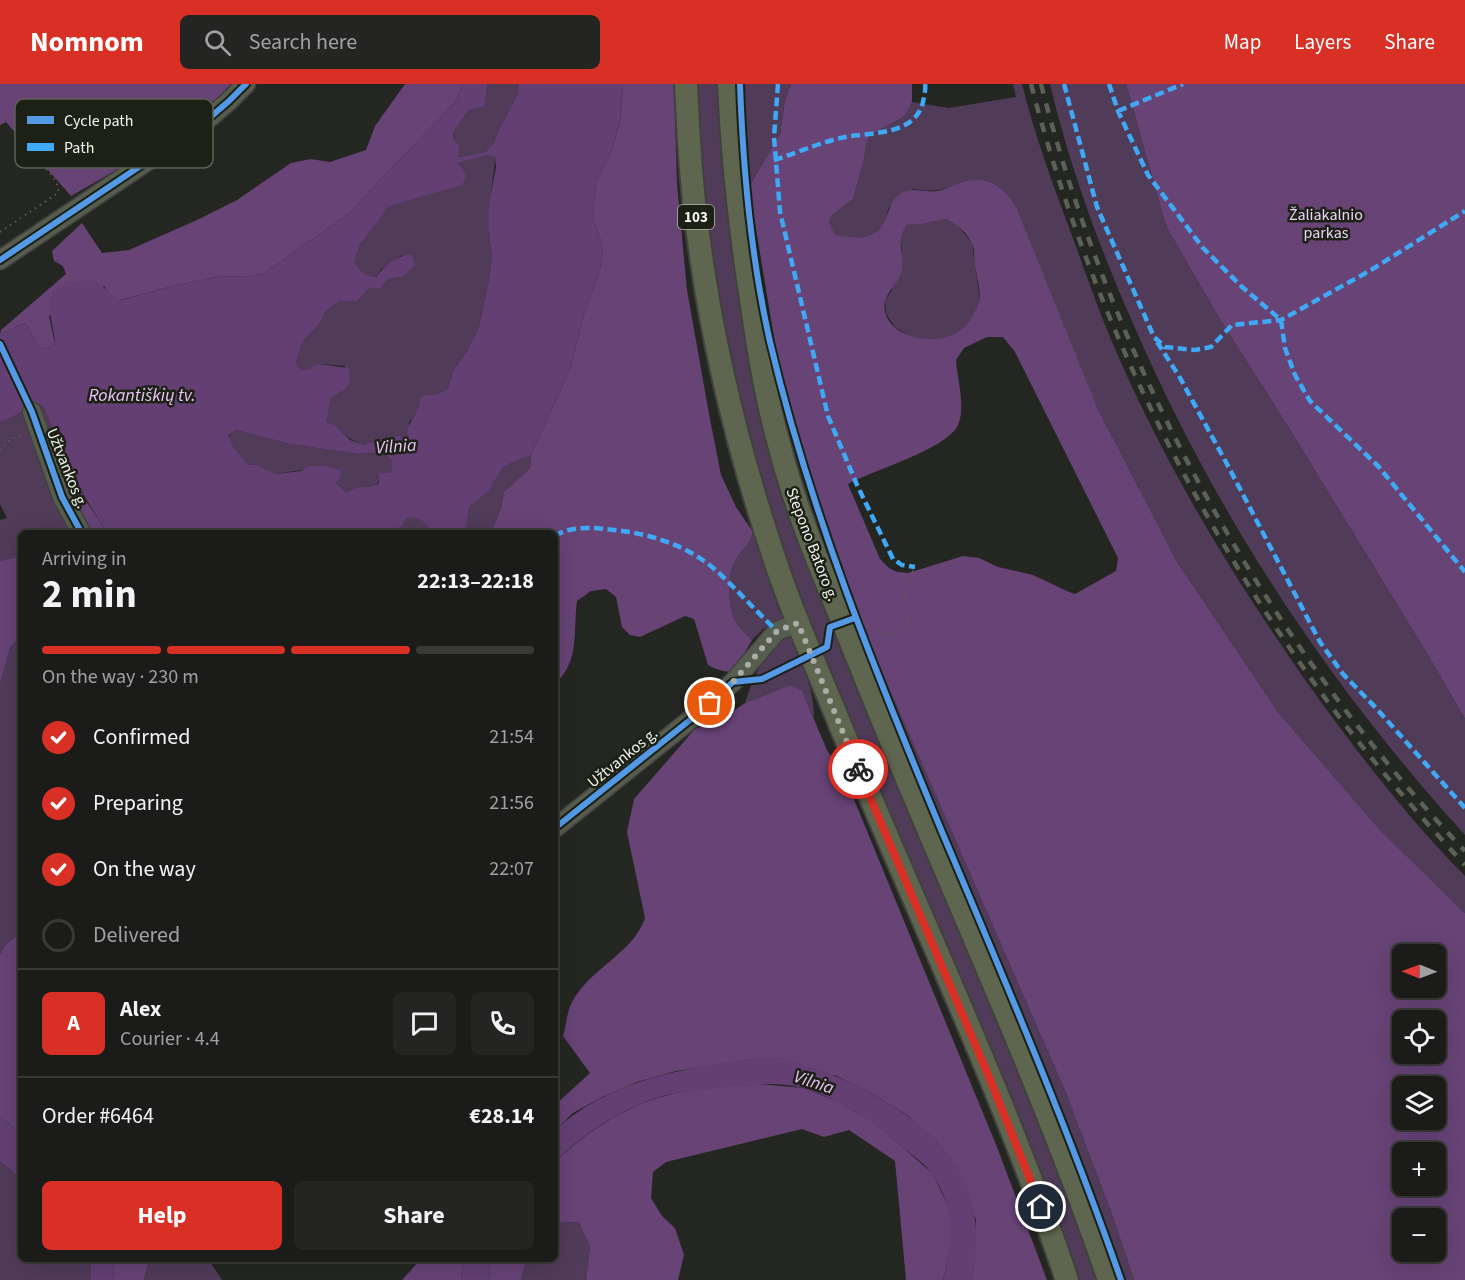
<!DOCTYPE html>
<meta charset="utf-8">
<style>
:root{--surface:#1b1c19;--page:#242522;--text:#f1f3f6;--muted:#a0a1a2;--line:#393a38;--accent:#d93025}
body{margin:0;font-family:"Source Sans 3",sans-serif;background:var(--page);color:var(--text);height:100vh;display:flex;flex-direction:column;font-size:22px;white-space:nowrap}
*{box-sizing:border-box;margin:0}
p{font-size:20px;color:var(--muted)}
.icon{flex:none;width:33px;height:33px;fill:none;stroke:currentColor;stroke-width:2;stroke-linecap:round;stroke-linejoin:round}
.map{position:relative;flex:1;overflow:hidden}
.panel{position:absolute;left:18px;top:446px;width:540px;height:732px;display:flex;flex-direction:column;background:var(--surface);border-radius:9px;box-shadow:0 6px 24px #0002,0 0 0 2px var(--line)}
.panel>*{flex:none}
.needle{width:39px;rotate:271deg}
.buttons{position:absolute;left:1392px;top:860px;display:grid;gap:12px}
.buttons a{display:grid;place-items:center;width:54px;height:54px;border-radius:9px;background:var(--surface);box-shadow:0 6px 24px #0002,0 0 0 2px var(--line);font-size:30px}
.pin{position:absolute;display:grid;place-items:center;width:51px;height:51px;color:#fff;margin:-26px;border:3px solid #fff;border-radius:50%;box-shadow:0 2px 6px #0007}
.courier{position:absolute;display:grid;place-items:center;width:60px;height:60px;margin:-30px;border:4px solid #d93025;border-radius:50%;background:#fff;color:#222;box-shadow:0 2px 8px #0007}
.head em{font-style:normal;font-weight:700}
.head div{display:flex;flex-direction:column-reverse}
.head{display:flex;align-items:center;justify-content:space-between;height:102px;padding:0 24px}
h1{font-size:39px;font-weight:700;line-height:45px}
.bar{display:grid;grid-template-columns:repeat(4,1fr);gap:9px 6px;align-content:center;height:72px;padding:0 24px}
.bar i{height:8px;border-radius:4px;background:var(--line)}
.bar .selected{background:var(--accent)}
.bar p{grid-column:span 4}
.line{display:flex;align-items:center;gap:15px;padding:0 24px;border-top:2px solid var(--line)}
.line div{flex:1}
.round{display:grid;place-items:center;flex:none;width:63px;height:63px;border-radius:9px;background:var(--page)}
ol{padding:0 24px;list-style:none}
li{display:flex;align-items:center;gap:18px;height:66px}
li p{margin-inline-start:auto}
li .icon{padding:6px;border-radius:50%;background:var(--accent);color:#fff;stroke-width:4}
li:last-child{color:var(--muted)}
li i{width:33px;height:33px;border:3px solid var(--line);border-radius:50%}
.action{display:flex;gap:12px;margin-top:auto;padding:12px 24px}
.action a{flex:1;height:69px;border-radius:9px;background:var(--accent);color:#fff;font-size:24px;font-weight:700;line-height:69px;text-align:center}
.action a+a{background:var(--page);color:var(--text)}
header{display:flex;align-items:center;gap:36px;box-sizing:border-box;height:84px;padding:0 30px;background:var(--accent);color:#fff}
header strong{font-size:28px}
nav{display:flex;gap:33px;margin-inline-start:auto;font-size:21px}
.search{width:420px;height:54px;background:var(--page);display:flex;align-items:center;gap:15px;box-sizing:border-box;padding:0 21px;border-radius:9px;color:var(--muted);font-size:22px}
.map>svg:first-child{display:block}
.green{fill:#503b59}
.forest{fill:#674376;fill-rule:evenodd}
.water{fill:#633f73;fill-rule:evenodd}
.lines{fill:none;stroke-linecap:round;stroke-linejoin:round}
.minor-casing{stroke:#41423f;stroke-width:21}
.major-casing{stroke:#41423f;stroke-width:26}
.path{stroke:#5a5d53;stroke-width:2;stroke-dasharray:1.5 4.5;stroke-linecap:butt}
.minor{stroke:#575d4e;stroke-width:18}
.major{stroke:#5f664f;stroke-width:22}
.rail{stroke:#5c6057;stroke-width:4.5;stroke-dasharray:10 10;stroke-linecap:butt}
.quiet{stroke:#3fa9f5;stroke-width:4.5;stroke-dasharray:9 4.5;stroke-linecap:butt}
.cycleway-casing{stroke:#1c2015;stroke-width:10}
.cycleway{stroke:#5399e6;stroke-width:6}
.done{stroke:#abada7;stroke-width:6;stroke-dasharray:0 10.8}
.route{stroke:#d93025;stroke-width:8}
.labels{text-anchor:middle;stroke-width:5;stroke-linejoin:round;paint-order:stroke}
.shield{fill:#1c2015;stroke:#b2b6ae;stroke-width:1.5}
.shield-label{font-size:15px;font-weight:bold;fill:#f3f6ef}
.park-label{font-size:16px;fill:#ebd4f7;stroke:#1c2015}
.street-label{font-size:16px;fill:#f3f6ef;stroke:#1c2015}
.water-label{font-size:18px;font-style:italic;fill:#e8c5f9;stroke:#1c2015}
.key{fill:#1c2015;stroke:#5c6056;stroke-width:1.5}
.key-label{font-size:16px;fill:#f3f6ef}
</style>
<header>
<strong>Nomnom</strong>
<div class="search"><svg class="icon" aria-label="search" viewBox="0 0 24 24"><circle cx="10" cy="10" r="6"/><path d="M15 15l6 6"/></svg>Search here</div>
<nav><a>Map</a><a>Layers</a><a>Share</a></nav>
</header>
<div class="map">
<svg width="1465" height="1196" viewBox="0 0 1465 1196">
<rect width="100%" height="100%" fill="#242621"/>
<path class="green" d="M488,0H519V8L498,47L495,60L485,68L459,73C457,62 449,48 459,38C464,34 466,33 469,26L484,23Z
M695,0H721L766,342L1021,982L1102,1196H1075L820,571L763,412L740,328L707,150Z
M742,0H791L785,16L780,50L749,103Z
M1013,0H1022C1035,53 1055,106 1074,157C1083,182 1092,207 1101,231C1153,362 1227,485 1308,600C1356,667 1407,733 1465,792V829L1381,747L1278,628L1177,478L1097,323L962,98C944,107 932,108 913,105L889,123L884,140L872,152L853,155L835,150L828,139L831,132L853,115L864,76L866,61L870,51L905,32L912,18L949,24L1016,13Z
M1050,0H1126L1166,142L1215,227L1292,349L1428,571L1465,635V751C1327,599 1217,432 1135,244C1100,165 1070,84 1050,0Z
M488,71L495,74L488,144L492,174L488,201L479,242L467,267L454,285L448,304L438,310L424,311L420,314C421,325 417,330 409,338L410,352L407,356L403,355L399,351C387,356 375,355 364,361C349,356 339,346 325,338L331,314L343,307L345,282L319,280L310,285L299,286L296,278L303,258L320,239L327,226L341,217H357L370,204H381L388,195L402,193L403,171L381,185L376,193L364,190L354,178L360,161L389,121L416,114L467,92L457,79Z
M946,135L957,141L972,159L980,216L970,238L960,248L946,255L928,256L911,253L895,243L886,230L885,216L892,206L902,167L900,150L907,141L922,140Z
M40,320L46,324L73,391L69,398L81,436L68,448H21V472L0,477V436L7,434L0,420V339Z
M236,346L290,360L358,370L372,369L386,371L392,377V386L388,389H383C376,405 374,401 360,405C354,406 350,408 344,408L336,399L340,394L341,386L326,382L276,390L257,381L247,380L241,375L229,356L228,353Z
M531,371L530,384L504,408L501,424L491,448H466L469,423L489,407L503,383Z
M416,433L423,435L430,445L428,448H391L403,442L406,434Z
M753,448L774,497L785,533L781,538L763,545L752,556C747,550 740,545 736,538C728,526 727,492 734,479C739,468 751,461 753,448Z
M857,531L1066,1009L1113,1133L1134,1196H1124C1111,1159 1099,1122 1085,1085C1013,899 929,717 857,531Z
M21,550V848L5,861L0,870V600L10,564Z
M790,553L793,555C803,581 814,606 814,634L802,608L790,601L745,619C751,599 767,557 790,553Z
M0,1077L21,1095V1174L91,1175V1196H0Z
M579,1138L590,1163L586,1196H521L526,1175L555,1174V1139Z
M149,1174L208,1175L222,1196H144Z"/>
<path class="forest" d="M0,0H231L199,33L153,65L71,112L6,38L0,41Z
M405,0H463L455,19L389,86L351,128L263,190L242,193L222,192L177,201L120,216L111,212L104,202L49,232L55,260L47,265L38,263L27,241L24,239L0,250L1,246L66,190L63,182L54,177L52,167L82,139L102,169L129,166L197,136L237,116L291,79L311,75L330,78L366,66L375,42Z
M623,0H674L677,100L687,206L709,330L721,391L736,423L753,448C751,461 739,468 734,479C727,492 728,526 736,538C740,545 747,550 752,556L734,587C725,589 716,585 708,581L694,535L685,532L640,553L630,551L622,543L616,513L606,505L591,507L577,517C573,546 580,579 555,599V448H491L501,424L504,408L530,384L531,371L570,285L584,230L600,186L603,163L593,133L596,98L611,68L620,38Z
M791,0H912V18L905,32L870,51L866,61L864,76L853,115L831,132L829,139L835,150C853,155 874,158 884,138C889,129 890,116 900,110C912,102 923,109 936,107C946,106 953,101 962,98C987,91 1004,102 1016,123L1097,323L1177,478L1278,628L1381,747L1465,829V1196H1134L1113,1133L1066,1009L857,531L806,379L780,289L749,103L780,50L785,16ZM946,135C956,140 968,149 972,160C975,166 974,176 975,182C977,193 980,204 980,214C979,220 975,226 973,231C953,273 877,255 885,217C888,207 898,199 901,189C906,170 894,158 907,141L922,140ZM987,253H1003L1015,268L1118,474L1116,487L1075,510L1069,508L1033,491L998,483L979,474L963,472L908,489L897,488L889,484L880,475L848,400C874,386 947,365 958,341C966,322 957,295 956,276L964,264ZM1402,870H1436V903H1402ZM1402,936H1436V969H1402ZM1402,1002H1436V1035H1402ZM1402,1068H1436V1101H1402ZM1402,1134H1436V1167H1402Z
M1126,0H1465V635L1428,571L1292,349L1215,227L1166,142Z
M73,391L86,417L107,448H68L81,436C74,421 62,407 73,391Z
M21,472V550L10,564L0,600V477Z
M790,601L802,607L827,666L846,696L997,1063L1047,1196H971L974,1181L976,1135L937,1057L907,1031L878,1013L837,992L754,975L676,987L637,998L602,1013L573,1029L555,1046V1021L590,989L563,952C566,942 567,929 571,920C588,885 633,870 645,834L627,748L634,715L695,645L723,634L745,619Z
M21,848V1049L0,1033V870L5,861Z
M748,999L804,1004L839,1018L876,1040L933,1090L949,1124L952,1147L949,1171L943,1196H906L895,1077L849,1046L824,1053L802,1045L666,1078L653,1088L651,1114L662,1132L675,1144L684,1171L678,1196H586L590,1163L579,1138L555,1139V1078C587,1048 623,1023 665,1012C692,1004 721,1003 748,999Z
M115,1175H149L144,1196H113Z
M421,1175H463L461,1196H402Z
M491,1175H526L521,1196H489Z"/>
<path class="water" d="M463,0H488L484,23L469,26C464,37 451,42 454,55C455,58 459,60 459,64C460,67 458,70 459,73L485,68L494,60L498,47L519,8V0H623L620,37L611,68L596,98L593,133L603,163L600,186L584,230L570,285L531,371L503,383L489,407L469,423L466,448H428L430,445C422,435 419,433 406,434L403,442L391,448H107C81,410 60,368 45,324L39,320L0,339V250L24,239L27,241L38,263L47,265L55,260C55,240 36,205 70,199C77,198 87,195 94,197C105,202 110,211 121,216L177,201L222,192L242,193L263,190L351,128L389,86L455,19ZM488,71L495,74L496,83L489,121L488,144L492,174L488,201L479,242L467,267L454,285L448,304L438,310L424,311L420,314C421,328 410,334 407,348L409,352L407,356L403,355L399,351C388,356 375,355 364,361L350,356L334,341L326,338L331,314L343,307L350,299L349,284L318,280L310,285L300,286L296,278L303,258L320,239L327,226L341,217H357L370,204H381L388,195L402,193L415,181L412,170C397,172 384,181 376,193L364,190L354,178L360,161L389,122L462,101L467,92L458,79ZM236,346L290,360L358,370L372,369L386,371L392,377V386L388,389H379V399C367,406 363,401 354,405C351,406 348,408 345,408L336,399L340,394L342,386L326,382H309L301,387L276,390L257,381L247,380L234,364L228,352Z
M754,975C764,975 775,974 786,976C841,988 932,1034 959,1086C978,1120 980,1158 971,1196H943C953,1158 956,1126 933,1091C926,1080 910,1070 900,1061C872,1036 842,1017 807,1005C781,997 743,1000 716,1004C700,1006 683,1007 667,1011C625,1022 585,1048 555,1078V1046C610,996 682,984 754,975Z
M0,1033L21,1049V1095L0,1077Z
M91,1175H115L113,1196H91Z
M463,1175H491L489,1196H461Z"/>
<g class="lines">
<g class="minor-casing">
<path id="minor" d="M0,176L200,42L229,17L246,0
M32,328L62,413L81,448
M555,744L700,628L733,598L777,547L798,539"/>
</g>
<g class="major-casing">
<path id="major" d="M686,0C688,44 690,89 696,133C710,255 740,375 780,491C797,540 819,589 839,638C915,824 1003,1006 1067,1196
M729,0C732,68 739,135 749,202C757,257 765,311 780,364C799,438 831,508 859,578C941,785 1037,985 1109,1196"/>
</g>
<path class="path" d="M0,148L58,109C60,95 44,84 36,74L27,80
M0,366L10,356L23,350
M861,532L865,541L892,552L909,539L904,503L915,483"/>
<use href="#minor" class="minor"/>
<use href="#major" class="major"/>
<path class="rail" d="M1031,0C1089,223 1191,432 1328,618C1370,675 1417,729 1465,781
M1041,0C1112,280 1266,558 1465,767"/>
<path class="quiet" d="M778,0L774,53L780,128L828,332L857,401L893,475L902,481L915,483
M1064,0L1097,123L1154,253L1165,263L1195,266L1211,263L1232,241L1281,236L1371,186L1465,127
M1109,0L1118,27L1148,91L1203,164L1241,202L1281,236L1285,264L1295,291L1310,317L1378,382L1465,488
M1118,27L1183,0
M774,76C797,69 821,58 845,53C871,48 915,52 923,18C924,12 926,6 925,0
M1157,258L1179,292L1227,380L1320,558L1343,590L1376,624L1465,724
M555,452C568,443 588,443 604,445C647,448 691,461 722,492C741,510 758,529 777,547"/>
<g class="cycleway-casing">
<path id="cycleway" d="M740,0C743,86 751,174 770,258C810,428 875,587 942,748C1005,897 1068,1044 1121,1196
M0,176L200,42L229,17L246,0
M0,260L32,328L62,413L81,448
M555,744L700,628L733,598L762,595L827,563L830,543L855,534"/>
</g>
<use href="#cycleway" class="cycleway"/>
</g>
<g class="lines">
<path class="done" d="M710,619L733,598L777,547L798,539L858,685"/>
<path class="route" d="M858,685L989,993L1041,1123"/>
</g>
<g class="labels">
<rect class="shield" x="678" y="121" width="36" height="24" rx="4.5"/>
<g class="shield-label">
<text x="696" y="138">103</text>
</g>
<g class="park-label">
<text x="1326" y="136">Žaliakalnio<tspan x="1326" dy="18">parkas</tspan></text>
</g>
<g class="street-label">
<text transform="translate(68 384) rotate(68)" y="6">Užtvankos g.</text>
<text transform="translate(813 460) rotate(69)" y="6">Stepono Batoro g.</text>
<text transform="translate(622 673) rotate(-39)" y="6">Užtvankos g.</text>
</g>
<g class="water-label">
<text x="142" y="317">Rokantiškių tv.</text>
<text transform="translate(396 362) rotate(-4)" y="6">Vilnia</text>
<text transform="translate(814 998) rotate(18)" y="6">Vilnia</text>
</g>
</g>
<rect x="15" y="15" width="198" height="69" rx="9" class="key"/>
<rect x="27" y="32" width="27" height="8" fill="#5399e6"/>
<rect x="27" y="59" width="27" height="8" fill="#3fa9f5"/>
<g class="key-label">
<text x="64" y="42">Cycle path</text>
<text x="64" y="69">Path</text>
</g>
</svg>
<div class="buttons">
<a><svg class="needle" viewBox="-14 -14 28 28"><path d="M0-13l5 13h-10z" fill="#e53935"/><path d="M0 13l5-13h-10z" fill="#a0a1a2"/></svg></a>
<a><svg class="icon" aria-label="locate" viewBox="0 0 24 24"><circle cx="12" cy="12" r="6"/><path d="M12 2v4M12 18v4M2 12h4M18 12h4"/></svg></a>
<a><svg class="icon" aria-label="layers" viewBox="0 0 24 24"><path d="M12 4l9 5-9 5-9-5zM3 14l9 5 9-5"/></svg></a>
<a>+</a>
<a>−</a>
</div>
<div class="pin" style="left:710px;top:619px;background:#ea580c"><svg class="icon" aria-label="bag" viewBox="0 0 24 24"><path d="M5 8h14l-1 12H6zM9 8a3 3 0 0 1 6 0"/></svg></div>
<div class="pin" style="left:1041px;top:1123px;background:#1f2937"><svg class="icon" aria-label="home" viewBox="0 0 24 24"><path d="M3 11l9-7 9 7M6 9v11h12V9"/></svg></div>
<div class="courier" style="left:858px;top:685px"><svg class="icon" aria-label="bike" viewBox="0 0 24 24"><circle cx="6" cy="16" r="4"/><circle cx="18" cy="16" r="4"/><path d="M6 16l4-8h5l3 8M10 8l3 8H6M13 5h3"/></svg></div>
<section class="panel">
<div class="head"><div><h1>2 min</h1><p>Arriving in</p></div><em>22:13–22:18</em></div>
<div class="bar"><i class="selected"></i><i class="selected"></i><i class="selected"></i><i></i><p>On the way · 230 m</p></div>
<ol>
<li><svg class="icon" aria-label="check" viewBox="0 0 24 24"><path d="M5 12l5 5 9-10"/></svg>Confirmed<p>21:54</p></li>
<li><svg class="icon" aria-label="check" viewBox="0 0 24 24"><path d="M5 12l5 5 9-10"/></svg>Preparing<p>21:56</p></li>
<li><svg class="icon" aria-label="check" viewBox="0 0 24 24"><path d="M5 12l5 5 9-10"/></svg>On the way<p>22:07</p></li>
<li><i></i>Delivered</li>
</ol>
<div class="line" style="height:108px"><b class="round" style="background:var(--accent);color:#fff">A</b><div><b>Alex</b><p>Courier · 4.4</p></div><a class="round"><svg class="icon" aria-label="chat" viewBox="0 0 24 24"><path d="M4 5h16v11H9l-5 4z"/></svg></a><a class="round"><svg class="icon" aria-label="phone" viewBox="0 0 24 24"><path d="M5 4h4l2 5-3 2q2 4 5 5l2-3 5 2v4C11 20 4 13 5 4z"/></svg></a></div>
<div class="line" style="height:78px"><div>Order #6464</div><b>€28.14</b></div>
<div class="action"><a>Help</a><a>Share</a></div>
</section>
</div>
